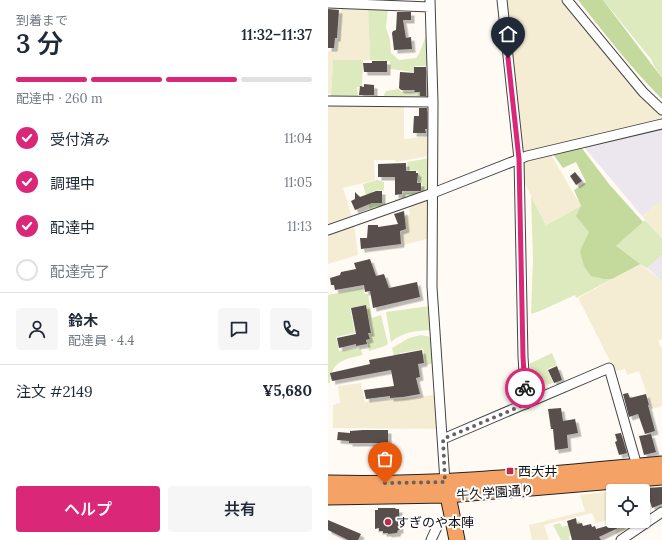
<!DOCTYPE html>
<html lang="ja">
<meta charset="utf-8">
<style>
:root{--surface:#fff;--page:#f6f6f7;--text:#1f2937;--muted:#747a83;--line:#e0e1e3;--accent:#db2777}
body{margin:0;font-family:Lora,"Noto Sans JP",serif;background:var(--page);color:var(--text);height:100vh;display:flex;flex-direction:column;font-size:15px;white-space:nowrap}
*{box-sizing:border-box;margin:0}
p{font-size:13px;color:var(--muted)}
.icon{flex:none;width:22px;height:22px;fill:none;stroke:currentColor;stroke-width:2;stroke-linecap:round;stroke-linejoin:round}
.map{position:relative;flex:1;overflow:hidden}
.details{display:flex;flex-direction:column;background:var(--surface);width:328px}
.details>*{flex:none}
.tools{position:absolute;left:278px;top:484px;display:grid;gap:8px}
.tools a{display:grid;place-items:center;width:44px;height:44px;border-radius:4px;background:var(--surface);box-shadow:0 1px 3px #0004;font-size:20px}
.pin{position:absolute;display:grid;place-items:center;width:34px;height:34px;color:#fff;margin:-41px -17px;border-radius:50% 50% 50% 0;rotate:-45deg;box-shadow:0 0 4px #0007}
.pin .icon{rotate:45deg}
.courier{position:absolute;display:grid;place-items:center;width:40px;height:40px;margin:-20px;border:3px solid #db2777;border-radius:50%;background:#fff;color:#222;box-shadow:0 1px 5px #0007}
.head em{font-style:normal;font-weight:600}
.head div{display:flex;flex-direction:column-reverse}
.head{display:flex;align-items:center;justify-content:space-between;height:68px;padding:0 16px}
h1{font-size:26px;font-weight:600;line-height:30px}
.bar{display:grid;grid-template-columns:repeat(4,1fr);gap:6px 4px;align-content:center;height:48px;padding:0 16px}
.bar i{height:5px;border-radius:3px;background:var(--line)}
.bar .active{background:var(--accent)}
.bar p{grid-column:span 4}
.line{display:flex;align-items:center;gap:10px;padding:0 16px;border-top:1px solid var(--line)}
.line div{flex:1}
.round{display:grid;place-items:center;flex:none;width:42px;height:42px;border-radius:4px;background:var(--page)}
ol{padding:0 16px;list-style:none}
li{display:flex;align-items:center;gap:12px;height:44px}
li p{margin-inline-start:auto}
li .icon{padding:4px;border-radius:50%;background:var(--accent);color:#fff;stroke-width:4}
li:last-child{color:var(--muted)}
li i{width:22px;height:22px;border:2px solid var(--line);border-radius:50%}
.primary-button{display:flex;gap:8px;margin-top:auto;padding:8px 16px}
.primary-button a{flex:1;height:46px;border-radius:4px;background:var(--accent);color:#fff;font-size:16px;font-weight:600;line-height:46px;text-align:center}
.primary-button a+a{background:var(--page);color:var(--text)}
main{display:flex;flex:1;min-height:0}
.map>svg:first-child{display:block}
.industrial{fill:#ece6ee}
.farmland{fill:#f5ecd4}
.green{fill:#dceabd}
.forest{fill:#c4da9d}
.building{fill:#594f4d;filter:url(#shadow)}
.lines{fill:none;stroke-linecap:round;stroke-linejoin:round}
.minor-casing{stroke:#444;stroke-width:11}
.trunk-casing{stroke:#222;stroke-width:17}
.minor{stroke:#fff;stroke-width:9}
.trunk{stroke:#f4a266;stroke-width:15}
.done{stroke:#646360;stroke-width:4;stroke-dasharray:0 7.2}
.route{stroke:#db2777;stroke-width:5}
.poi-dot{fill:#c0294b;stroke:#fff;stroke-width:1.5}
.labels{text-anchor:middle;stroke-width:4;stroke-linejoin:round;paint-order:stroke}
.poi-label{font-size:13px;fill:#111;stroke:#fff;text-anchor:start}
.street-label{font-size:13px;fill:#111;stroke:#fff}
</style>
<main>
<section class="details">
<div class="head"><div><h1>3 分</h1><p>到着まで</p></div><em>11:32–11:37</em></div>
<div class="bar"><i class="active"></i><i class="active"></i><i class="active"></i><i></i><p>配達中 · 260 m</p></div>
<ol>
<li><svg class="icon" aria-label="check" viewBox="0 0 24 24"><path d="M5 12l5 5 9-10"/></svg>受付済み<p>11:04</p></li>
<li><svg class="icon" aria-label="check" viewBox="0 0 24 24"><path d="M5 12l5 5 9-10"/></svg>調理中<p>11:05</p></li>
<li><svg class="icon" aria-label="check" viewBox="0 0 24 24"><path d="M5 12l5 5 9-10"/></svg>配達中<p>11:13</p></li>
<li><i></i>配達完了</li>
</ol>
<div class="line" style="height:72px"><a class="round"><svg class="icon" aria-label="person" viewBox="0 0 24 24"><circle cx="12" cy="8" r="4"/><path d="M4 21q1-7 8-7t8 7"/></svg></a><div><b>鈴木</b><p>配達員 · 4.4</p></div><a class="round"><svg class="icon" aria-label="chat" viewBox="0 0 24 24"><path d="M4 5h16v11H9l-5 4z"/></svg></a><a class="round"><svg class="icon" aria-label="phone" viewBox="0 0 24 24"><path d="M5 4h4l2 5-3 2q2 4 5 5l2-3 5 2v4C11 20 4 13 5 4z"/></svg></a></div>
<div class="line" style="height:52px"><div>注文 #2149</div><b>¥5,680</b></div>
<div class="primary-button"><a>ヘルプ</a><a>共有</a></div>
</section>
<div class="map">
<svg width="334" height="540" viewBox="0 0 334 540">
<defs>
<filter id="shadow"><feDropShadow dx="3.5" dy="3.5" stdDeviation="0" flood-color="#0004"/></filter>
</defs>
<rect width="100%" height="100%" fill="#fffbf4"/>
<path class="industrial" d="M334,128V200L314,216L256,147Z
M334,255V281L319,268Z"/>
<path class="farmland" d="M179,0H233L298,80L334,117V120L195,153Z
M13,7L40,9L42,60H5L3,94H0V51H9Z
M0,104H76V139L100,136L101,156L68,162L67,160H46L47,180L15,188L24,217L0,226Z
M222,153L253,206L218,225L195,180L194,163L198,159Z
M99,199V239L75,245L73,232L79,230L76,218L82,215L81,205Z
M334,200V238L314,216Z
M26,222L30,255L0,264V232Z
M312,264L334,281V339L330,341L334,349V406L324,409L311,371L299,375L297,369L288,371L284,365L250,298Z
M33,383L37,402L107,395L111,429L5,428V405L12,403L10,386Z
M285,491V521H314L289,536L284,519L268,523L264,513L216,525L221,540H204L201,525L257,511L252,495Z"/>
<path class="green" d="M275,0H334V78L326,66L323,59Z
M40,9H60L58,27L62,40L63,53L71,60L88,58L91,54L99,33L101,36L102,99H57L56,95L58,91L71,89L73,92H84L85,93L98,97L100,66H87V77H85V72L62,69V61L42,60Z
M5,60H35L34,87H29L30,97L3,96Z
M102,158L101,192L67,203V199H73L76,193L93,192L94,183L90,182V171L80,170L79,162Z
M49,180L56,182V190L45,191L46,203H58V205L42,210L35,184Z
M203,196L218,225L253,206L288,246L317,220L334,238V255L319,268L312,264L248,298L247,295L212,311L203,314L205,259Z
M35,288L37,294H40L44,318L53,315L60,344L57,346L41,351L39,341L42,340L41,334L44,333L38,305L22,308L27,333L8,337L11,351L32,348L35,355C17,359 3,361 2,383H0V295Z
M102,306L104,330C88,331 76,331 63,342L58,312Z
M93,335L103,337L106,363L98,365L95,349L72,353L74,368L69,369L64,348L81,338Z
M224,353L229,365L219,369L225,383L219,385L218,382L211,385L201,364Z
M201,368L214,394L205,398L201,396Z
M232,523L234,527L240,525L242,536L241,537L242,540H233L225,525Z"/>
<path class="forest" d="M250,0H275L334,78V99C303,68 277,34 250,0Z
M253,147L281,184L315,222L288,246L312,264L284,279H276L263,276L256,266L252,251L261,232L248,216L253,206L246,190L258,182L248,162L235,168L225,154Z"/>
<path class="building" d="M0,9L11,10L9,38H7L6,48H0Z
M69,12H83V20H75L78,38L83,37L84,49L66,50L64,33L65,31L68,30Z
M44,61H59V72H36L35,63H44Z
M86,67H98V96H92V92H86L87,90H73L71,88L72,72L86,73Z
M36,84L46,85V95H31L32,86L36,87Z
M91,108H99V129H97L98,133H85L86,116H91Z
M78,163V171H88V173H90L89,183H93V191H74V194L67,195V177H50V164Z
M247,172L254,181L248,185L242,176Z
M48,191H54V203H44L27,210L23,201L27,199V192L32,197Z
M76,211L78,229L72,231L73,244L33,249L32,238H39L40,225H50V227L70,224L66,214Z
M42,259L48,276L56,274L61,288L89,282L92,297L45,308L42,291L37,292L36,285L7,290L6,285H3L2,278L12,275L13,272L28,269L26,263Z
M38,305L43,333H40L42,339L38,340L39,344L28,346V344L11,348L9,338L28,334L23,308Z
M94,350L96,363L90,364L92,377L88,378L92,394L75,397L62,398V396L38,399L36,390L66,386L63,370L4,381L2,373L42,364L41,360Z
M229,366L234,380L226,383L220,370Z
M300,393L302,398L318,394L321,405H320L327,431L317,434L310,414L301,417L295,394Z
M233,408L235,421L247,419L250,433L239,435L240,448L227,450L225,429H223L220,409Z
M35,430H60V443H21V441L9,440L10,432L22,433V431Z
M293,433L299,453L291,455L287,442L289,441L287,434Z
M323,434L328,452L316,455L311,436Z
M334,487V504L324,508L318,488Z
M50,508H67L68,509H71L72,530H70L69,533L60,534V533H55V531H51V528L47,529V510H50Z
M248,518L249,524L254,523L255,526L263,524L264,527L267,526L268,529L293,522L294,526L271,537L273,540H244L239,521Z
M0,520L33,534L30,540H20L0,530Z"/>
<g class="lines">
<g class="minor-casing">
<path id="minor" d="M102,0L105,102L104,287L117,482
M174,0L191,159L195,357L198,404
M239,0L315,92L334,110
M0,3L102,7
M0,101L105,102
M0,230L105,193L199,156L334,124
M115,439L281,368L309,466
M103,540L110,525
M293,540L334,512"/>
</g>
<g class="trunk-casing">
<path id="trunk" d="M0,483C112,486 223,474 334,464
M118,486L129,540
M0,497L119,495L334,477"/>
</g>
<use href="#minor" class="minor"/>
<use href="#trunk" class="trunk"/>
</g>
<g class="lines">
<path class="done" d="M57,483L117,482L115,439L198,404L197,388"/>
<path class="route" d="M180,58L191,159L195,357L197,388"/>
</g>
<g class="poi-dot">
<rect x="178" y="467" width="8" height="8" rx="2"/>
<circle cx="60" cy="522" r="4"/>
</g>
<g class="labels">
<g class="poi-label">
<text x="190" y="476">西大井</text>
<text x="68" y="527">すぎのや本陣</text>
</g>
<g class="street-label">
<text transform="translate(167 492) rotate(-4)" y="5">牛久学園通り</text>
</g>
</g>
</svg>
<div class="tools">
<a><svg class="icon" aria-label="locate" viewBox="0 0 24 24"><circle cx="12" cy="12" r="6"/><path d="M12 2v4M12 18v4M2 12h4M18 12h4"/></svg></a>
</div>
<div class="pin" style="left:57px;top:483px;background:#ea580c"><svg class="icon" aria-label="bag" viewBox="0 0 24 24"><path d="M5 8h14l-1 12H6zM9 8a3 3 0 0 1 6 0"/></svg></div>
<div class="pin" style="left:180px;top:58px;background:#1f2937"><svg class="icon" aria-label="home" viewBox="0 0 24 24"><path d="M3 11l9-7 9 7M6 9v11h12V9"/></svg></div>
<div class="courier" style="left:197px;top:388px"><svg class="icon" aria-label="bike" viewBox="0 0 24 24"><circle cx="6" cy="16" r="4"/><circle cx="18" cy="16" r="4"/><path d="M6 16l4-8h5l3 8M10 8l3 8H6M13 5h3"/></svg></div>
</div>
</main>
